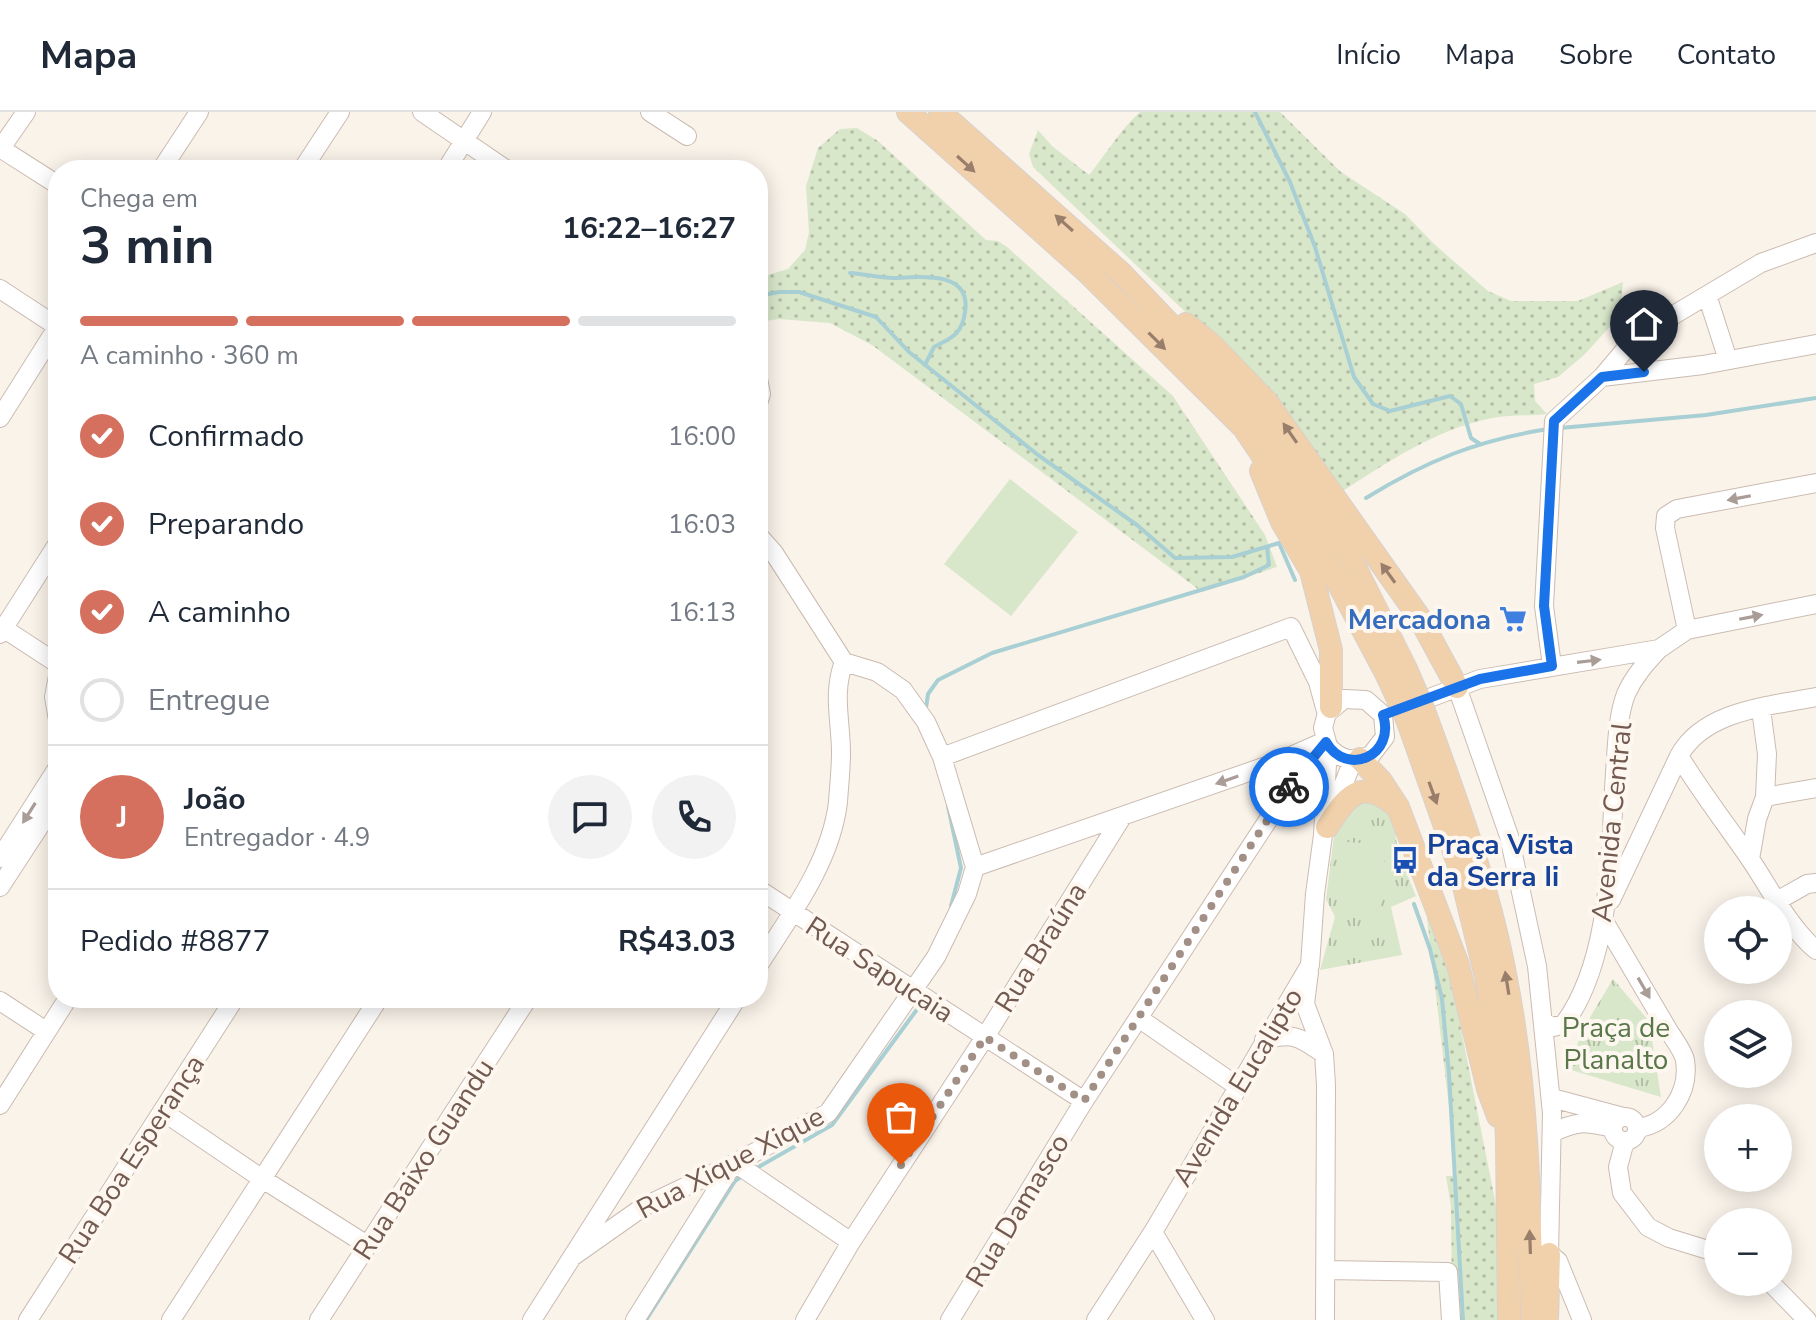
<!DOCTYPE html>
<html lang="pt">
<meta charset="utf-8">
<style>
:root{--surface:#fff;--page:#f2f2f3;--text:#1f2937;--muted:#747a83;--line:#e0e1e3;--accent:#d5705e}
body{margin:0;font-family:"Nunito Sans",sans-serif;background:var(--page);color:var(--text);height:100vh;display:flex;flex-direction:column;font-size:30px;white-space:nowrap}
*{box-sizing:border-box;margin:0}
p{font-size:26px;color:var(--muted)}
.icon{flex:none;width:44px;height:44px;fill:none;stroke:currentColor;stroke-width:2;stroke-linecap:round;stroke-linejoin:round}
.map{position:relative;flex:1;overflow:hidden}
.panel{position:absolute;left:48px;top:48px;width:720px;height:848px;display:flex;flex-direction:column;background:var(--surface);border-radius:32px;box-shadow:0 4px 20px #0003}
.panel>*{flex:none}
.fabs{position:absolute;left:1704px;top:784px;display:grid;gap:16px}
.fabs a{display:grid;place-items:center;width:88px;height:88px;border-radius:50%;background:var(--surface);box-shadow:0 4px 20px #0003;font-size:40px}
.pin{position:absolute;display:grid;place-items:center;width:68px;height:68px;color:#fff;margin:-82px -34px;border-radius:50% 50% 50% 0;rotate:-45deg;box-shadow:0 0 8px #0007}
.pin .icon{rotate:45deg}
.courier{position:absolute;display:grid;place-items:center;width:80px;height:80px;margin:-40px;border:6px solid #1a73e8;border-radius:50%;background:#fff;color:#222;box-shadow:0 2px 10px #0007}
.headline em{font-style:normal;font-weight:700}
.headline div{display:flex;flex-direction:column-reverse}
.headline{display:flex;align-items:center;justify-content:space-between;height:136px;padding:0 32px}
h1{font-size:52px;font-weight:700;line-height:60px}
.bar{display:grid;grid-template-columns:repeat(4,1fr);gap:12px 8px;align-content:center;height:96px;padding:0 32px}
.bar i{height:10px;border-radius:6px;background:var(--line)}
.bar .selected{background:var(--accent)}
.bar p{grid-column:span 4}
.line{display:flex;align-items:center;gap:20px;padding:0 32px;border-top:2px solid var(--line)}
.line div{flex:1}
.round{display:grid;place-items:center;flex:none;width:84px;height:84px;border-radius:42px;background:var(--page)}
ol{padding:0 32px;list-style:none}
li{display:flex;align-items:center;gap:24px;height:88px}
li p{margin-inline-start:auto}
li .icon{padding:8px;border-radius:50%;background:var(--accent);color:#fff;stroke-width:4}
li:last-child{color:var(--muted)}
li i{width:44px;height:44px;border:4px solid var(--line);border-radius:50%}
header{display:flex;align-items:center;gap:48px;box-sizing:border-box;height:112px;padding:0 40px;background:var(--surface);border-bottom:2px solid var(--line)}
header strong{font-size:38px}
nav{display:flex;gap:44px;margin-inline-start:auto;font-size:28px}
.map>svg:first-child{display:block}
.grass{fill:url(#grass-dots)}
.park{fill:url(#park-tufts)}
.pitch{fill:#d8e7ca}
.lines{fill:none;stroke-linecap:round;stroke-linejoin:round}
.stream{stroke:#a8cfd3;stroke-width:4}
.minor-casing{stroke:#cbbbb1;stroke-width:20}
.major-casing{stroke:#d8d1ce;stroke-width:24}
.minor{stroke:#fff;stroke-width:18}
.major{stroke:#f1d1ab;stroke-width:22}
.major-bridge-casing{stroke:#d8d1ce;stroke-width:24;stroke-linecap:butt}
.major-bridge{stroke:#f1d1ab;stroke-width:22}
.oneway{fill:#987e6b}
.oneway2{fill:#aa9c96}
.done{stroke:#a29086;stroke-width:8;stroke-dasharray:0 14.4}
.route{stroke:#1a73e8;stroke-width:10}
.labels{text-anchor:middle;stroke-width:8;stroke-linejoin:round;paint-order:stroke}
.shop-label{font-size:28px;font-weight:bold;fill:#366cbe;stroke:#fdf7f0;text-anchor:end}
.street-label{font-size:28px;fill:#725a50;stroke:#fdf7f0}
.transit-label{font-size:28px;font-weight:bold;fill:#164399;stroke:#fdf7f0;text-anchor:start}
.park-label{font-size:28px;fill:#5a774a;stroke:#fdf7f0}
</style>
<header>
<strong>Mapa</strong>
<nav><a>Início</a><a>Mapa</a><a>Sobre</a><a>Contato</a></nav>
</header>
<div class="map">
<svg width="1816" height="1208" viewBox="0 0 1816 1208">
<defs>
<pattern id="grass-dots" width="8" height="8" patternUnits="userSpaceOnUse" patternTransform="scale(2)"><rect width="8" height="8" fill="#d8e7ca"/><path d="M2 2h.1M6 6h.1" fill="none" stroke="#b4bea6" stroke-width="1.8" stroke-linecap="round"/></pattern>
<pattern id="park-tufts" width="24" height="20" patternUnits="userSpaceOnUse" patternTransform="scale(2)"><rect width="24" height="20" fill="#d8e7ca"/><path d="M3 7l-1-3M5 7V3M7 7l1-3M15 17l-1-3M17 17v-4M19 17l1-3" fill="none" stroke="#b4bea6"/></pattern>
</defs>
<rect width="100%" height="100%" fill="#faf3ea"/>
<path class="grass" d="M1140,0H1280L1341,60L1405,102L1434,132L1488,179L1511,189H1578L1623,170L1621,193L1617,207L1584,243L1558,265L1534,272L1535,289L1547,302C1529,304 1509,303 1492,306C1433,318 1387,351 1338,382L1259,270L1033,55L1029,42L1038,18L1052,34L1089,63C1107,41 1119,19 1140,0Z
M857,16L878,29L986,128L998,129L1007,135L1173,284L1265,423L1277,455L1202,480L872,233L830,211L779,207L758,210V166L788,157L805,138L809,120L806,74L818,36L840,17Z
M1427,806H1439L1511,1169V1208H1452L1451,1094L1446,1064H1457Z"/>
<path class="park" d="M1366,688C1403,695 1391,714 1399,741C1404,755 1410,770 1416,784L1391,795L1402,843L1320,858L1335,805L1326,787L1334,724L1344,700Z
M1613,867L1649,909L1661,985L1568,957L1583,917Z"/>
<path class="pitch" d="M1010,367L1078,420L1011,504L944,452Z
M1348,730L1386,733L1380,796L1343,793Z"/>
<g class="lines">
<path class="stream" d="M1255,0L1290,70L1315,135L1354,265L1373,292L1390,299L1450,284L1461,292L1471,326L1480,332
M850,161C864,162 880,166 894,166C919,165 972,158 965,200C962,223 951,226 934,235L925,253
M758,184L779,180H799L876,205L909,240L1038,343L1137,413L1175,446L1232,445L1279,431L1295,468
M1560,316L1706,303L1816,286
M1366,386C1426,349 1478,328 1548,317
M926,596L928,582L938,568L992,541L1244,465L1269,453L1267,435
M948,694L961,756L951,794
M1414,792L1430,837L1442,887L1449,962L1463,1208
M755,1057L832,1013L921,892
M646,1208L735,1069L742,1064"/>
<g class="minor-casing">
<path id="minor" d="M422,0L507,58
M650,0L687,24
M0,36L58,73
M1,36L26,0
M161,58L199,0
M302,58L340,0
M446,58L482,0
M0,177L58,215
M1707,183L1728,248
M1602,265L1703,253L1816,232
M758,267L761,282L758,291
M0,306L58,214
M0,514L58,552
M1687,518L1665,416L1666,404L1677,397L1816,371
M0,522L58,431
M1552,554L1544,494L1554,309L1602,265L1635,226L1761,151L1816,131
M58,564L54,585L58,608
M1457,575L1509,724L1537,854L1552,1001L1549,1142L1558,1149L1582,1208
M1408,594L1480,567L1659,537L1687,518L1816,492
M1761,597L1767,642L1765,685
M1679,644C1701,680 1726,712 1750,747C1771,778 1788,814 1816,838
M942,645L1291,515L1318,570L1326,599
M1332,702L1353,648
M0,746L58,655
M1750,747L1757,707L1765,685L1816,676
M975,755L1275,651L1323,630
M0,775L58,686
M758,777L1084,989
M1611,788L1679,644C1704,598 1770,594 1816,585
M1777,789L1807,772L1816,771
M1604,809C1625,845 1646,880 1667,916C1672,925 1683,938 1685,948C1690,980 1669,1012 1638,1016
M758,854C790,804 831,750 838,690C839,674 841,657 841,641C841,609 832,581 844,550
M1309,860L1305,892L1324,942L1326,973L1325,1208
M0,889L46,919
M1140,907L1237,974
M1543,910L1554,915L1564,912C1612,847 1610,739 1615,661C1617,635 1617,606 1626,582C1634,564 1646,551 1659,537
M1264,928C1295,920 1299,925 1324,942
M1552,986L1623,1005
M0,993L68,886
M162,999L261,1066L367,1133
M1613 1017a12 12 0 1 1 24 0a12 12 0 1 1-24 0Z
M1552,1021C1578,1008 1585,1010 1613,1016
M1625,1029L1618,1055L1622,1081L1648,1115L1669,1126L1718,1141
M735,1051L851,1130
M1153,1120L1205,1208
M572,1145L643,1095L733,1052L828,1001L936,845L967,782L975,755L942,645L926,610L903,578L877,560L844,550L774,441L758,423
M1326,1158L1448,1160L1451,1208
M1770,1170L1807,1208
M28,1208L235,886
M171,1208L379,886
M319,1208L528,886
M532,1208L737,886
M635,1208L733,1052
M805,1208L851,1130L985,925L1122,705
M950,1208L1084,989L1293,670L1326,630
M1096,1208L1153,1120L1310,853L1315,782L1323,723L1328,634L1323,616L1327,601L1344,587L1366,588L1383,603L1385,625L1371,643C1354,651 1340,648 1328,634"/>
</g>
<g class="major-casing">
<path id="major" d="M908,0L1086,159L1244,316L1301,401L1387,563
M940,0L1122,162L1247,293L1319,393L1349,443L1406,557
M1186,212L1211,232L1267,290L1419,505L1457,575
M1261,359L1282,410L1311,459L1331,538V595
M1424,599C1455,684 1488,772 1505,862C1528,976 1530,1092 1532,1208
M1407,607L1459,754L1486,865L1505,988L1507,1028L1509,1208
M1360,647L1381,669L1398,695L1458,853L1488,977L1498,1004
M1327,715C1346,685 1361,664 1396,694
M1547,1208L1549,1142"/>
</g>
<use href="#minor" class="minor"/>
<use href="#major" class="major"/>
<g class="major-bridge-casing">
<path id="major-bridge" d="M1406,557L1424,599
M1387,563L1407,607"/>
</g>
<use href="#major-bridge" class="major-bridge"/>
</g>
<defs><path id="oneway-solid" d="M-6-.8H1V-3.2L6.5 0L1 3.2V.8H-6Z" transform="scale(2)"/></defs>
<g class="oneway">
<use href="#oneway-solid" transform="translate(966 52) rotate(42)"/>
<use href="#oneway-solid" transform="translate(1064 111) rotate(-138)"/>
<use href="#oneway-solid" transform="translate(1157 229) rotate(45)"/>
<use href="#oneway-solid" transform="translate(1290 321) rotate(-125)"/>
<use href="#oneway-solid" transform="translate(1388 461) rotate(-126)"/>
<use href="#oneway-solid" transform="translate(1433 681) rotate(70)"/>
<use href="#oneway-solid" transform="translate(1507 871) rotate(-99)"/>
<use href="#oneway-solid" transform="translate(1530 1130) rotate(-92)"/>
</g>
<g class="oneway2">
<use href="#oneway-solid" transform="translate(1739 386) rotate(169)"/>
<use href="#oneway-solid" transform="translate(1751 505) rotate(-11)"/>
<use href="#oneway-solid" transform="translate(1589 549) rotate(-7)"/>
<use href="#oneway-solid" transform="translate(1227 668) rotate(161)"/>
<use href="#oneway-solid" transform="translate(29 701) rotate(122)"/>
<use href="#oneway-solid" transform="translate(1644 876) rotate(60)"/>
</g>
<g class="lines">
<path class="done" d="M901,1053L985,925L1084,989L1289,675"/>
<path class="route" d="M1289,675L1326,630C1347,666 1396,643 1383,603L1480,567L1552,554L1544,494L1554,309L1602,265L1644,260"/>
</g>
<defs>
<g id="supermarket-bare" transform="scale(2.16)"><path d="M-6-5.5h2.5l.6 2H6L4.5 2H-2.5L-4.4-4H-6ZM-1.5 3.2a1.3 1.3 0 1 0 .1 0ZM3 3.2a1.3 1.3 0 1 0 .1 0Z" fill="#3f7fe0" stroke="#fdf7f0" stroke-width="2.5" paint-order="stroke"/></g>
<g id="bus-bare" transform="scale(2.16)"><path d="M-5-6H5V4H4V6H2V4H-2V6H-4V4H-5ZM-3.5-4V0h7V-4ZM-3.5 1.2v1.5H-2V1.2ZM2 1.2v1.5H3.5V1.2Z" fill="#1a4fb4" stroke="#fdf7f0" stroke-width="2.5" paint-order="stroke"/></g>
</defs>
<g fill-rule="evenodd">
<use href="#supermarket-bare" x="1513" y="507"/>
<use href="#bus-bare" x="1405" y="748"/>
</g>
<g class="labels">
<g class="shop-label">
<text x="1491" y="517">Mercadona</text>
</g>
<g class="street-label">
<text transform="translate(1611 710) rotate(-84)" y="10">Avenida Central</text>
<text transform="translate(1040 835) rotate(-58)" y="10">Rua Braúna</text>
<text transform="translate(880 857) rotate(33)" y="10">Rua Sapucaia</text>
<text transform="translate(1237 975) rotate(-59)" y="10">Avenida Eucalipto</text>
<text transform="translate(131 1047) rotate(-57)" y="10">Rua Boa Esperança</text>
<text transform="translate(423 1047) rotate(-57)" y="10">Rua Baixo Guandu</text>
<text transform="translate(730 1050) rotate(-28)" y="10">Rua Xique Xique</text>
<text transform="translate(1017 1098) rotate(-59)" y="10">Rua Damasco</text>
</g>
<g class="transit-label">
<text x="1427" y="742">Praça Vista<tspan x="1427" dy="32">da Serra Ii</tspan></text>
</g>
<g class="park-label">
<text x="1616" y="925">Praça de<tspan x="1616" dy="32">Planalto</tspan></text>
</g>
</g>
</svg>
<div class="fabs">
<a><svg class="icon" aria-label="locate" viewBox="0 0 24 24"><circle cx="12" cy="12" r="6"/><path d="M12 2v4M12 18v4M2 12h4M18 12h4"/></svg></a>
<a><svg class="icon" aria-label="layers" viewBox="0 0 24 24"><path d="M12 4l9 5-9 5-9-5zM3 14l9 5 9-5"/></svg></a>
<a>+</a>
<a>−</a>
</div>
<div class="pin" style="left:901px;top:1053px;background:#ea580c"><svg class="icon" aria-label="bag" viewBox="0 0 24 24"><path d="M5 8h14l-1 12H6zM9 8a3 3 0 0 1 6 0"/></svg></div>
<div class="pin" style="left:1644px;top:260px;background:#1f2937"><svg class="icon" aria-label="home" viewBox="0 0 24 24"><path d="M3 11l9-7 9 7M6 9v11h12V9"/></svg></div>
<div class="courier" style="left:1289px;top:675px"><svg class="icon" aria-label="bike" viewBox="0 0 24 24"><circle cx="6" cy="16" r="4"/><circle cx="18" cy="16" r="4"/><path d="M6 16l4-8h5l3 8M10 8l3 8H6M13 5h3"/></svg></div>
<section class="panel">
<div class="headline"><div><h1>3 min</h1><p>Chega em</p></div><em>16:22–16:27</em></div>
<div class="bar"><i class="selected"></i><i class="selected"></i><i class="selected"></i><i></i><p>A caminho · 360 m</p></div>
<ol>
<li><svg class="icon" aria-label="check" viewBox="0 0 24 24"><path d="M5 12l5 5 9-10"/></svg>Confirmado<p>16:00</p></li>
<li><svg class="icon" aria-label="check" viewBox="0 0 24 24"><path d="M5 12l5 5 9-10"/></svg>Preparando<p>16:03</p></li>
<li><svg class="icon" aria-label="check" viewBox="0 0 24 24"><path d="M5 12l5 5 9-10"/></svg>A caminho<p>16:13</p></li>
<li><i></i>Entregue</li>
</ol>
<div class="line" style="height:144px"><b class="round" style="background:var(--accent);color:#fff">J</b><div><b>João</b><p>Entregador · 4.9</p></div><a class="round"><svg class="icon" aria-label="chat" viewBox="0 0 24 24"><path d="M4 5h16v11H9l-5 4z"/></svg></a><a class="round"><svg class="icon" aria-label="phone" viewBox="0 0 24 24"><path d="M5 4h4l2 5-3 2q2 4 5 5l2-3 5 2v4C11 20 4 13 5 4z"/></svg></a></div>
<div class="line" style="height:104px"><div>Pedido #8877</div><b>R$43.03</b></div>
</section>
</div>
